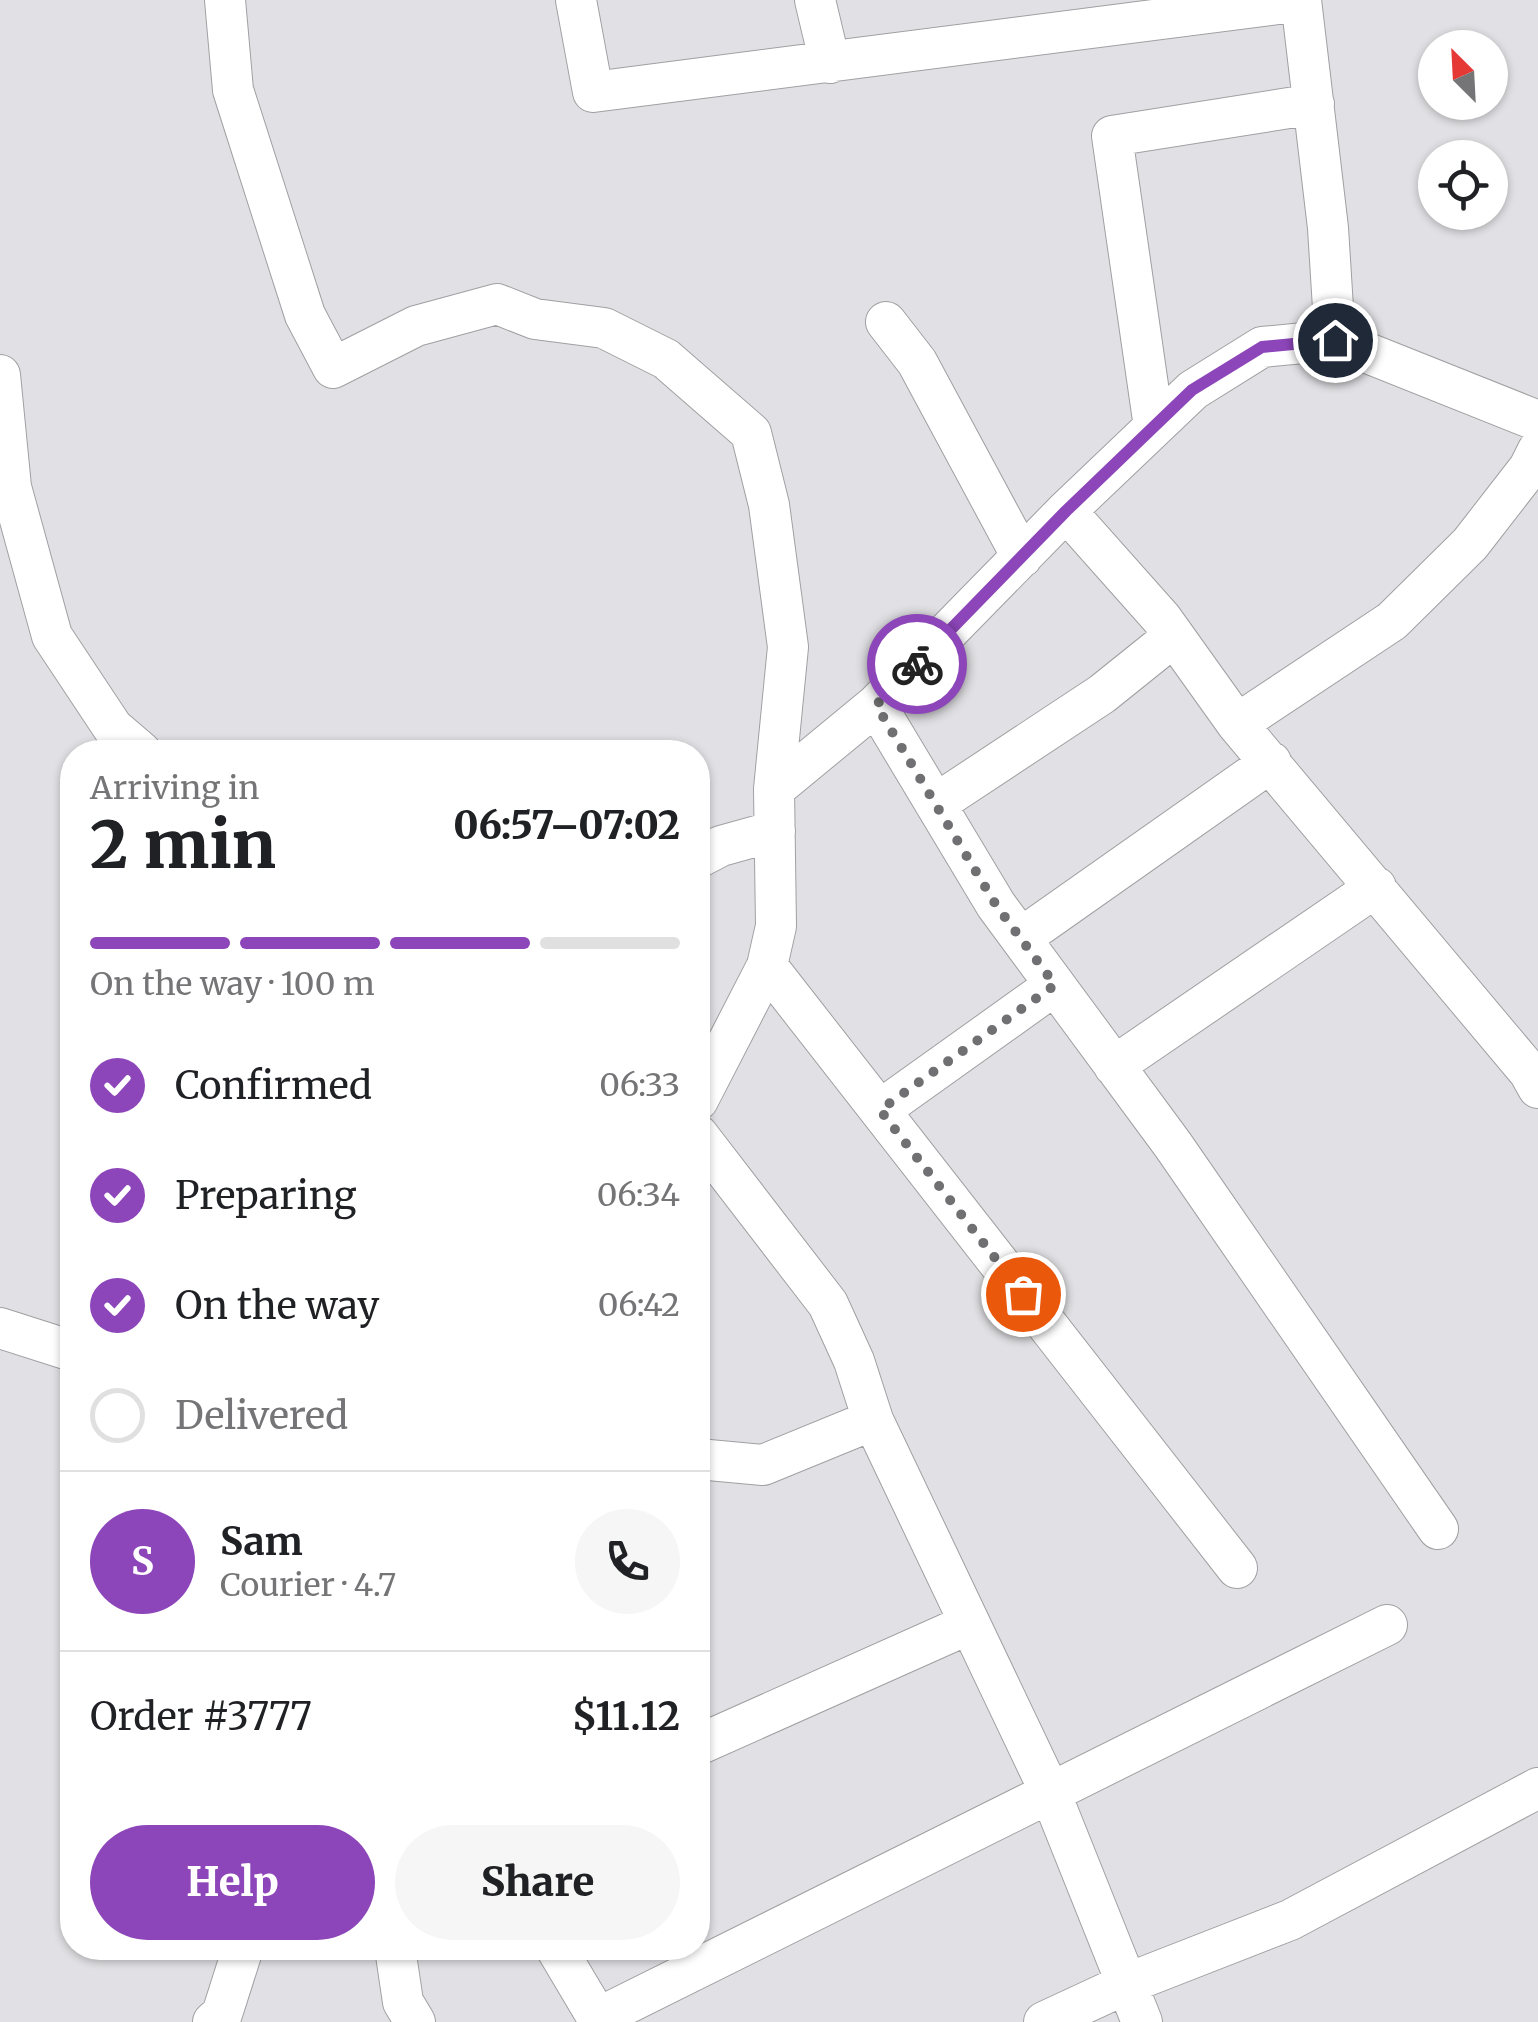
<!DOCTYPE html>
<meta charset="utf-8">
<style>
:root{--surface:#fff;--page:#f6f6f6;--text:#202124;--muted:#757577;--line:#e0e0e0;--accent:#8d46b9}
body{margin:0;font-family:Merriweather,serif;background:var(--page);color:var(--text);height:100vh;display:flex;flex-direction:column;font-size:38px;white-space:nowrap}
*{box-sizing:border-box;margin:0}
p{font-size:32px;color:var(--muted)}
.icon{flex:none;width:55px;height:55px;fill:none;stroke:currentColor;stroke-width:2;stroke-linecap:round;stroke-linejoin:round}
.map{position:relative;flex:1;overflow:hidden}
.side{position:absolute;left:60px;top:740px;width:650px;height:1220px;display:flex;flex-direction:column;background:var(--surface);border-radius:40px;box-shadow:0 2px 8px #0004}
.side>*{flex:none}
.needle{width:65px;rotate:336deg}
.buttons{position:absolute;left:1418px;top:30px;display:grid;gap:20px}
.buttons a{display:grid;place-items:center;width:90px;height:90px;border-radius:50%;background:var(--surface);box-shadow:0 2px 8px #0004;font-size:50px}
.pin{position:absolute;display:grid;place-items:center;width:85px;height:85px;color:#fff;margin:-42px;border:5px solid #fff;border-radius:50%;box-shadow:0 2px 10px #0007}
.courier{position:absolute;display:grid;place-items:center;width:100px;height:100px;margin:-50px;border:8px solid #8d46b9;border-radius:50%;background:#fff;color:#222;box-shadow:0 2px 12px #0007}
.headline em{font-style:normal;font-weight:800}
.headline div{display:flex;flex-direction:column-reverse}
.headline{display:flex;align-items:center;justify-content:space-between;height:170px;padding:0 30px}
h1{font-size:65px;font-weight:800;line-height:75px}
.bar{display:grid;grid-template-columns:repeat(4,1fr);gap:15px 10px;align-content:center;height:120px;padding:0 30px}
.bar i{height:12px;border-radius:8px;background:var(--line)}
.bar .current{background:var(--accent)}
.bar p{grid-column:span 4}
.line{display:flex;align-items:center;gap:25px;padding:0 30px;border-top:2px solid var(--line)}
.line div{flex:1}
.round{display:grid;place-items:center;flex:none;width:105px;height:105px;border-radius:52px;background:var(--page)}
ol{padding:0 30px;list-style:none}
li{display:flex;align-items:center;gap:30px;height:110px}
li p{margin-inline-start:auto}
li .icon{padding:10px;border-radius:50%;background:var(--accent);color:#fff;stroke-width:4}
li:last-child{color:var(--muted)}
li i{width:55px;height:55px;border:5px solid var(--line);border-radius:50%}
.button{display:flex;gap:20px;margin-top:auto;padding:20px 30px}
.button a{flex:1;height:115px;border-radius:60px;background:var(--accent);color:#fff;font-size:40px;font-weight:800;line-height:115px;text-align:center}
.button a+a{background:var(--page);color:var(--text)}
.map>svg:first-child{display:block}
.lines{fill:none;stroke-linecap:round;stroke-linejoin:round}
.minor-casing{stroke:#a0a0a3;stroke-width:42}
.minor{stroke:#fff;stroke-width:40}
.done{stroke:#707072;stroke-width:10;stroke-dasharray:0 18}
.route{stroke:#8d46b9;stroke-width:12}
</style>
<div class="map">
<svg width="1538" height="2022" viewBox="0 0 1538 2022">
<rect width="100%" height="100%" fill="#e1e0e4"/>
<g class="lines">
<g class="minor-casing">
<path id="minor" d="M225,0L233,90L305,315L333,368L416,326L497,304L535,319L604,328L666,359L751,433L769,505L788,647L774,789L776,926L767,966L698,1100
M576,0L593,92L1301,1
M815,0L830,63
M1301,0L1328,228L1335,340
M886,322L917,362L1022,557
M0,375L11,487L52,636L113,728L141,752
M1154,427L1112,136L1314,104
M1066,511L1162,619L1237,724L1529,1072L1538,1088
M876,705L996,905L1173,1145L1438,1529
M1237,724L1392,621L1470,544L1529,468L1538,450
M774,789L876,705L1066,511L1193,390L1262,347L1335,340L1538,421
M937,803L1102,694L1173,637
M698,858L721,846L775,831
M1021,938L1271,762
M767,966L1237,1568
M1114,1066L1376,887
M880,1110L1055,985
M698,1135L828,1304L854,1361L873,1420L1050,1792L1142,2022
M0,1328L72,1351
M698,1459L763,1465L873,1420
M698,1745L969,1624
M395,1948L403,2002L415,2022
M556,1948L600,2022
M598,2018L1387,1625
M213,2022L222,2014L243,1948
M1044,2022L1126,1984L1290,1920L1538,1788"/>
</g>
<use href="#minor" class="minor"/>
</g>
<g class="lines">
<path class="done" d="M917,664L876,705L996,905L1055,985L880,1110L1023,1294"/>
<path class="route" d="M917,664L1066,511L1192,390L1262,347L1335,340"/>
</g>
</svg>
<div class="buttons">
<a><svg class="needle" viewBox="-14 -14 28 28"><path d="M0-13l5 13h-10z" fill="#e53935"/><path d="M0 13l5-13h-10z" fill="#757577"/></svg></a>
<a><svg class="icon" aria-label="locate" viewBox="0 0 24 24"><circle cx="12" cy="12" r="6"/><path d="M12 2v4M12 18v4M2 12h4M18 12h4"/></svg></a>
</div>
<div class="pin" style="left:1023px;top:1294px;background:#ea580c"><svg class="icon" aria-label="bag" viewBox="0 0 24 24"><path d="M5 8h14l-1 12H6zM9 8a3 3 0 0 1 6 0"/></svg></div>
<div class="pin" style="left:1335px;top:340px;background:#1f2937"><svg class="icon" aria-label="home" viewBox="0 0 24 24"><path d="M3 11l9-7 9 7M6 9v11h12V9"/></svg></div>
<div class="courier" style="left:917px;top:664px"><svg class="icon" aria-label="bike" viewBox="0 0 24 24"><circle cx="6" cy="16" r="4"/><circle cx="18" cy="16" r="4"/><path d="M6 16l4-8h5l3 8M10 8l3 8H6M13 5h3"/></svg></div>
<section class="side">
<div class="headline"><div><h1>2 min</h1><p>Arriving in</p></div><em>06:57–07:02</em></div>
<div class="bar"><i class="current"></i><i class="current"></i><i class="current"></i><i></i><p>On the way · 100 m</p></div>
<ol>
<li><svg class="icon" aria-label="check" viewBox="0 0 24 24"><path d="M5 12l5 5 9-10"/></svg>Confirmed<p>06:33</p></li>
<li><svg class="icon" aria-label="check" viewBox="0 0 24 24"><path d="M5 12l5 5 9-10"/></svg>Preparing<p>06:34</p></li>
<li><svg class="icon" aria-label="check" viewBox="0 0 24 24"><path d="M5 12l5 5 9-10"/></svg>On the way<p>06:42</p></li>
<li><i></i>Delivered</li>
</ol>
<div class="line" style="height:180px"><b class="round" style="background:var(--accent);color:#fff">S</b><div><b>Sam</b><p>Courier · 4.7</p></div><a class="round"><svg class="icon" aria-label="phone" viewBox="0 0 24 24"><path d="M5 4h4l2 5-3 2q2 4 5 5l2-3 5 2v4C11 20 4 13 5 4z"/></svg></a></div>
<div class="line" style="height:130px"><div>Order #3777</div><b>$11.12</b></div>
<div class="button"><a>Help</a><a>Share</a></div>
</section>
</div>
